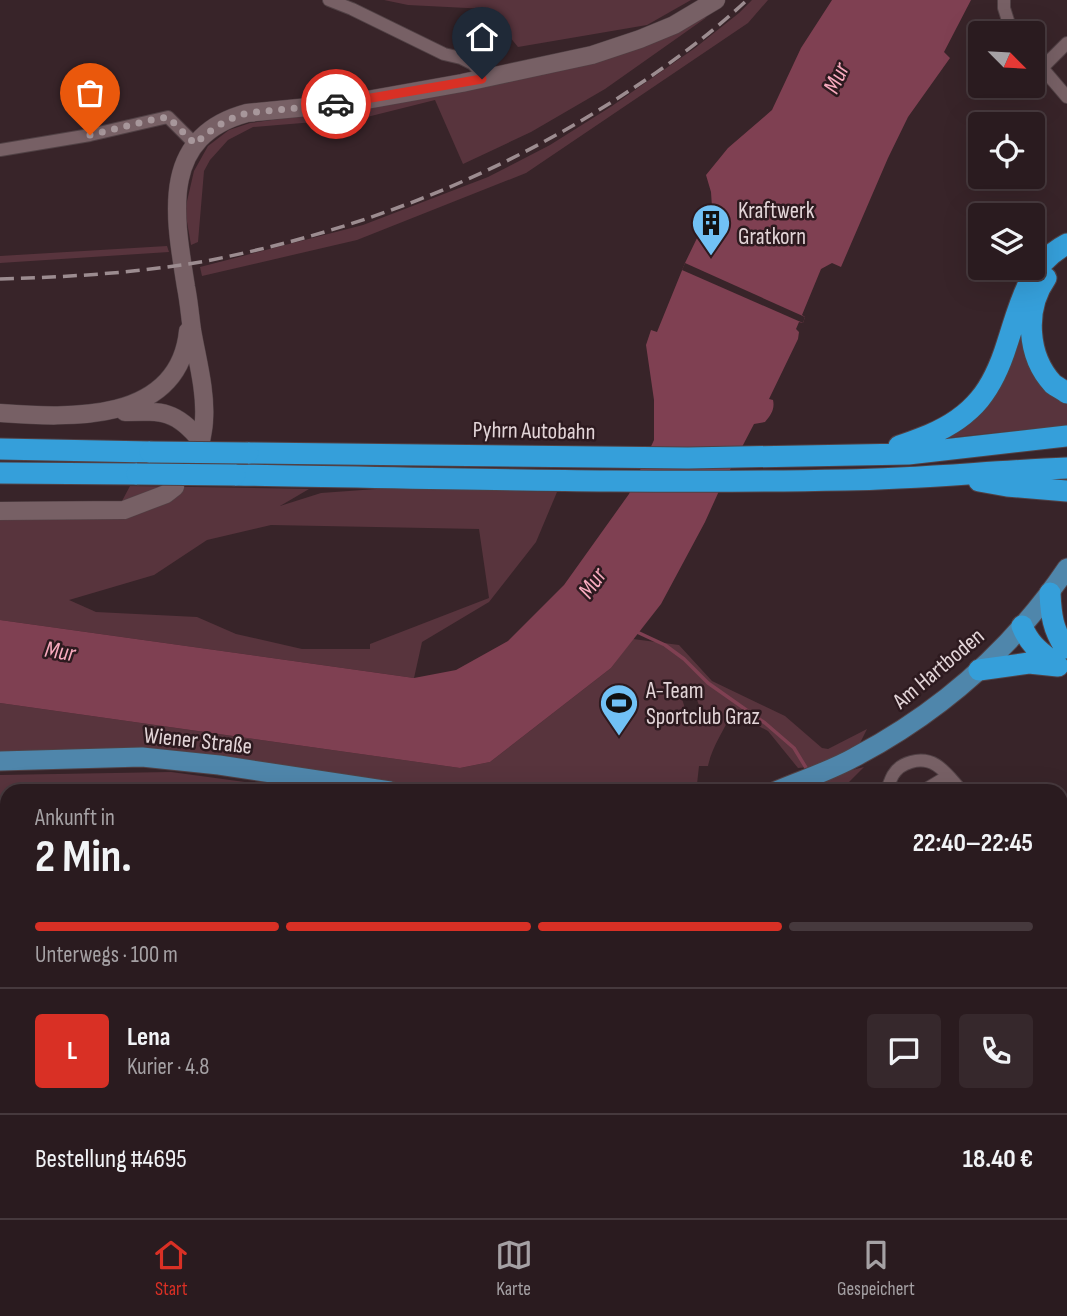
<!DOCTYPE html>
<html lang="de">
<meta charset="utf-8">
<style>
:root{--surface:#2a1b1f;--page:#36282c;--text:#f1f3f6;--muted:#a5a1a4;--line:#46393d;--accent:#d93025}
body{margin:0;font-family:"Sofia Sans Condensed",sans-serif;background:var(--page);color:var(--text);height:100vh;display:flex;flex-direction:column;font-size:26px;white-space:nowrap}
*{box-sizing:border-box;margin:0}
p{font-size:23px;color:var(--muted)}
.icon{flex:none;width:38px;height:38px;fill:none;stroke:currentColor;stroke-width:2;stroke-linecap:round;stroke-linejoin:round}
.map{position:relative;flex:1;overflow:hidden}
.sheet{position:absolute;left:0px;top:784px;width:1068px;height:434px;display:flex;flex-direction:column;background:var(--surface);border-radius:21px 21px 0 0;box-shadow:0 7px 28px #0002,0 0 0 2px var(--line)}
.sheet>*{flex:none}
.needle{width:46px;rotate:114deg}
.controls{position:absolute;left:968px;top:21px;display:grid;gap:14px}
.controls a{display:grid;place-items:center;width:77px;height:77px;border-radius:7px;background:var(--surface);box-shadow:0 7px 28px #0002,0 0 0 2px var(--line);font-size:35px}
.pin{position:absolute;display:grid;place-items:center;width:60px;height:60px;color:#fff;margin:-72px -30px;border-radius:50% 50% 50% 0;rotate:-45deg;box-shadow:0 0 7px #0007}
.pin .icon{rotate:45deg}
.courier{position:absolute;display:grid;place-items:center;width:70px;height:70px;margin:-35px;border:5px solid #d93025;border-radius:50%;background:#fff;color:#222;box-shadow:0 2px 9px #0007}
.overview em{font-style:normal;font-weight:700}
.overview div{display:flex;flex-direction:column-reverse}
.overview{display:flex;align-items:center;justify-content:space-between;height:119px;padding:0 35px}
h1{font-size:46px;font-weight:700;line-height:52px}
.bar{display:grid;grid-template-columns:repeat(4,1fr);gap:10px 7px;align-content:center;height:84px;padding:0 35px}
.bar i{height:9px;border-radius:5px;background:var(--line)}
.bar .selected{background:var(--accent)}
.bar p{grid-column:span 4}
.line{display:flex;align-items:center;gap:18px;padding:0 35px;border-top:2px solid var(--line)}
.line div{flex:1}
.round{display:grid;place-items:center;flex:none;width:74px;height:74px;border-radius:7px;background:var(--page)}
.tabs{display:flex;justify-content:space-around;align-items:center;height:98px;border-top:2px solid var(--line);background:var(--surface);font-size:19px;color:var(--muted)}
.tabs a{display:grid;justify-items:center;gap:4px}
.tabs .selected{color:var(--accent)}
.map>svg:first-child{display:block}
.green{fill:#58343d;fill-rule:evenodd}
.water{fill:#7f4052}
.pier{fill:#382429}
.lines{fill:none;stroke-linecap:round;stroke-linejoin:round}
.stream{stroke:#7f4052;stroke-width:3.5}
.minor-casing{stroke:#514145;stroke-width:14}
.secondary-casing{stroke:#514145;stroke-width:19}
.primary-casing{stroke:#514145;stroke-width:21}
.motorway-casing{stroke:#514145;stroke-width:23}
.minor{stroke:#776065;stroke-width:12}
.secondary{stroke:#776065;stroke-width:18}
.primary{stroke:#4f86ab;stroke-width:19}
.motorway{stroke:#359fda;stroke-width:21}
.rail{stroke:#9c8c90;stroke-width:3.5;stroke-dasharray:14 7;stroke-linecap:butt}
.motorway-bridge-casing{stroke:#514145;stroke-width:23;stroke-linecap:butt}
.motorway-bridge{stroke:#359fda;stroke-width:21}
.done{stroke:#a7979b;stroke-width:7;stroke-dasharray:0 12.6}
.route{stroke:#d93025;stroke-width:9}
.labels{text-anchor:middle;stroke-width:5;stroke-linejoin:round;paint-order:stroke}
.poi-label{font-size:23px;fill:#e3d5d8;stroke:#2d1a1f;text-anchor:start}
.street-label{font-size:23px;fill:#e3d5d8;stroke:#2d1a1f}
.water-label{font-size:24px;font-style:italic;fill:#f9abbf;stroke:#2d1a1f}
</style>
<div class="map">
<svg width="1067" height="1218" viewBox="0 0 1067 1218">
<rect width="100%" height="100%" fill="#382429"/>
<path class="green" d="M384,0H691L647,25L518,47L487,9L408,5Z
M752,0H768L748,23L526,173L357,240L202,276L200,267L363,225L488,177L550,145L612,106L695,48L739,13Z
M707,17L605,89L531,132L463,164L435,100L363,118L253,127L228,140L210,160L204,171L198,242L191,245L185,210L194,171L208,146L229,130L250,123L314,114L341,116L360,114L373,105Z
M167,246L169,252L0,263V256Z
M1049,267L1026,315L1067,401V425L946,438V434L955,429Z
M130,486L309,489L280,506L321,493L390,488L557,492L536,542L489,602L422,642L414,678L0,620V503L122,501ZM271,525L479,529L489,598L370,644V649H302L236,634L197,617L96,612L69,600L154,575L207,540Z
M633,639L679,645L712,681L785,716L822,748L828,749L867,729L858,747L801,777L810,767L798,768L768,731L732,712C724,731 712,746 708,766H699L697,784L689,791H446L201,755L0,753V703L460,768L490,762L611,668ZM693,690L701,710L690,726L681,695Z
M864,767L843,788L836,791H811C822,781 849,770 864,767Z
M171,772L310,791H7V1211H80L79,1218H0V775Z
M1061,1155H1067V1218H1010L1011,1211H1060Z"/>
<path class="water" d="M832,0H971L944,52L950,58L908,117L888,158L841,267L832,263L821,269L802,315L805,317L803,323L799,322L796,329L799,332L798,339L769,399L773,400C775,409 771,415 765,422L754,424L719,491L705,522L661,604L611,668L490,762L460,768L0,703V620L414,678L456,670L508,641L564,585L629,494L654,440V400L646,345L651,330L657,332L685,263L712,207L711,192L706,175L728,148L772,110L801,48Z"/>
<path class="pier" d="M685,263L805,317L803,323L682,270Z"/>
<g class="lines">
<path class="stream" d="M637,632L665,645L684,659L708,683L765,723L794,748L808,771
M968,1211L969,1218"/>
<g class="minor-casing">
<path id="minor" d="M329,0L352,9L444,54L461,58L473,64L480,72L482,79
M1004,0V8L1011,30L1014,33
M1032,56L1067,97
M1042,68L1067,43
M0,150L90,135L168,117L195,144
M886,791C889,786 890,780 893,775C897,768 904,764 911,762C936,755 947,775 962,791
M923,791L948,776
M1060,906L1067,915
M1060,1075L1067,1061
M1010,1218L1011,1211"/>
</g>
<g class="secondary-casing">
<path id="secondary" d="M125,412C162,411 176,410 201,441
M0,413C69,418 179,424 188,331
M201,441C202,435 204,427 204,420C206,391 197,359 192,330C190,316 189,302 186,287C175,218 158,137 247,113L350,103L462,83L592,55L640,39L674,25L716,0
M0,511L124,510L166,494L175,487"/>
</g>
<g class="primary-casing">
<path id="primary" d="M0,761L142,757L219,765L390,791
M776,791C802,780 830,771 855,757C940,712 1013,648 1067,568"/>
</g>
<g class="motorway-casing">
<path id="motorway" d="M1046,278C1024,309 1027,356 1053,384C1057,387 1063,390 1067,393
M899,446C909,443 919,439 929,435C974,416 993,389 1007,344C1020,305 1027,265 1067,244
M0,449L150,452
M248,453L688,458L908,454L1067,436
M0,473L137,474
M235,475C438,478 642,484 845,480C919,479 993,471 1067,468
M979,481L1007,486L1067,491
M1050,593C1051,616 1053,629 1065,648
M1022,626C1030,646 1041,652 1057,665
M979,670L1029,663L1058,666"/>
</g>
<use href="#minor" class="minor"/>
<use href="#secondary" class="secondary"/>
<use href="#primary" class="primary"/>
<use href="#motorway" class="motorway"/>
<path class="rail" d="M0,279C68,277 138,273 206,261C344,234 474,186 594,113C648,80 701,43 747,0"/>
<g class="motorway-bridge-casing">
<path id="motorway-bridge" d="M150,452L248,453
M137,474L235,475"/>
</g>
<use href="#motorway-bridge" class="motorway-bridge"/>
</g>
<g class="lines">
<path class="done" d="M90,135L155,119L168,117L195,144C211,129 226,119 247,113L336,104"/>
<path class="route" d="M336,104L482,79"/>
</g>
<defs>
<g id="building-pin" transform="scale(2.0125)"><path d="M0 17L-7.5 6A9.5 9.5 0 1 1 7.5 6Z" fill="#71c1f5" stroke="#2d1a1f"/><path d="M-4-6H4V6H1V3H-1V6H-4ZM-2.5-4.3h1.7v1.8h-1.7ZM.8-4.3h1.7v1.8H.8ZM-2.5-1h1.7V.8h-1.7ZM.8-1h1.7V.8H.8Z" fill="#111"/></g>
<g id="stadium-pin" transform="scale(2.0125)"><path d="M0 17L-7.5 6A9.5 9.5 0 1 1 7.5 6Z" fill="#71c1f5" stroke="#2d1a1f"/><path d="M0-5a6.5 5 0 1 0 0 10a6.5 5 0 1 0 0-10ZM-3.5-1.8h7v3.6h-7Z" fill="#111"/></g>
</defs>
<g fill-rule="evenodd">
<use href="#building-pin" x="711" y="223"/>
<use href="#stadium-pin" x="619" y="703"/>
</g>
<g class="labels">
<g class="poi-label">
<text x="738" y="218">Kraftwerk<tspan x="738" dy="26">Gratkorn</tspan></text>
<text x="646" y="698">A-Team<tspan x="646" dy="26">Sportclub Graz</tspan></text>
</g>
<g class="street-label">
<text transform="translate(534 430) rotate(1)" y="8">Pyhrn Autobahn</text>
<text transform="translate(938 668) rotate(-40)" y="8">Am Hartboden</text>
<text transform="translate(198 740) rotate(6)" y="8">Wiener Straße</text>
</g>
<g class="water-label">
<text transform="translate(836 78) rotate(-65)" y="8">Mur</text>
<text transform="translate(592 583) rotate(-55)" y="8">Mur</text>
<text transform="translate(60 651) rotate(9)" y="8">Mur</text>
</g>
</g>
</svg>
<div class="controls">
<a><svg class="needle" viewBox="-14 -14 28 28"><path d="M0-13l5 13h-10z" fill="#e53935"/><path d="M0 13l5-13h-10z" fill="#a5a1a4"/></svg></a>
<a><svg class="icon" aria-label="locate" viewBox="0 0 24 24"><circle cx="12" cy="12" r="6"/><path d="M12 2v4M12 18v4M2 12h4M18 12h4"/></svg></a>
<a><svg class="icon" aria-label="layers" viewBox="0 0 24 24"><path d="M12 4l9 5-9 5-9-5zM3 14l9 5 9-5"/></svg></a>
</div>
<div class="pin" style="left:90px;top:135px;background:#ea580c"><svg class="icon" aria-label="bag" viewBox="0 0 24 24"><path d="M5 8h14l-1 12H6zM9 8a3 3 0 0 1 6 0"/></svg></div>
<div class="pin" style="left:482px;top:79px;background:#1f2937"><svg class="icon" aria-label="home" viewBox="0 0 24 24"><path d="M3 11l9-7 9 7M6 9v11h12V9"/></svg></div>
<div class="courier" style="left:336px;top:104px"><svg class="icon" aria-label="car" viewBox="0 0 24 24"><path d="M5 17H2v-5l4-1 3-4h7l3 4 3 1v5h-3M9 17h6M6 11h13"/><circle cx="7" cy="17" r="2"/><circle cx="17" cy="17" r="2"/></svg></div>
<section class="sheet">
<div class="overview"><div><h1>2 Min.</h1><p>Ankunft in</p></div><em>22:40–22:45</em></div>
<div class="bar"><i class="selected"></i><i class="selected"></i><i class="selected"></i><i></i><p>Unterwegs · 100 m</p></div>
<div class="line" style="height:126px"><b class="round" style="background:var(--accent);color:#fff">L</b><div><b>Lena</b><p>Kurier · 4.8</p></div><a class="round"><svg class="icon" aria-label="chat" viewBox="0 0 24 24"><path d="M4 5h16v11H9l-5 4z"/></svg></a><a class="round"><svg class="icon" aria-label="phone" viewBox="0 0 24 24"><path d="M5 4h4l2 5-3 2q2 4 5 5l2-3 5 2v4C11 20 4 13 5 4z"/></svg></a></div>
<div class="line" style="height:91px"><div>Bestellung #4695</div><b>18.40 €</b></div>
</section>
</div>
<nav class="tabs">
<a class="selected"><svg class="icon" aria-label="home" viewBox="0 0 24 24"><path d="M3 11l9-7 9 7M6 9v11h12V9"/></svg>Start</a>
<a><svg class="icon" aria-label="map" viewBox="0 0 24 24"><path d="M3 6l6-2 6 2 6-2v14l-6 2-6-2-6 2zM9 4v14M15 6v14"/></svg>Karte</a>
<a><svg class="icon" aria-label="saved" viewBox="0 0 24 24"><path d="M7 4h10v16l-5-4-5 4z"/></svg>Gespeichert</a>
</nav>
